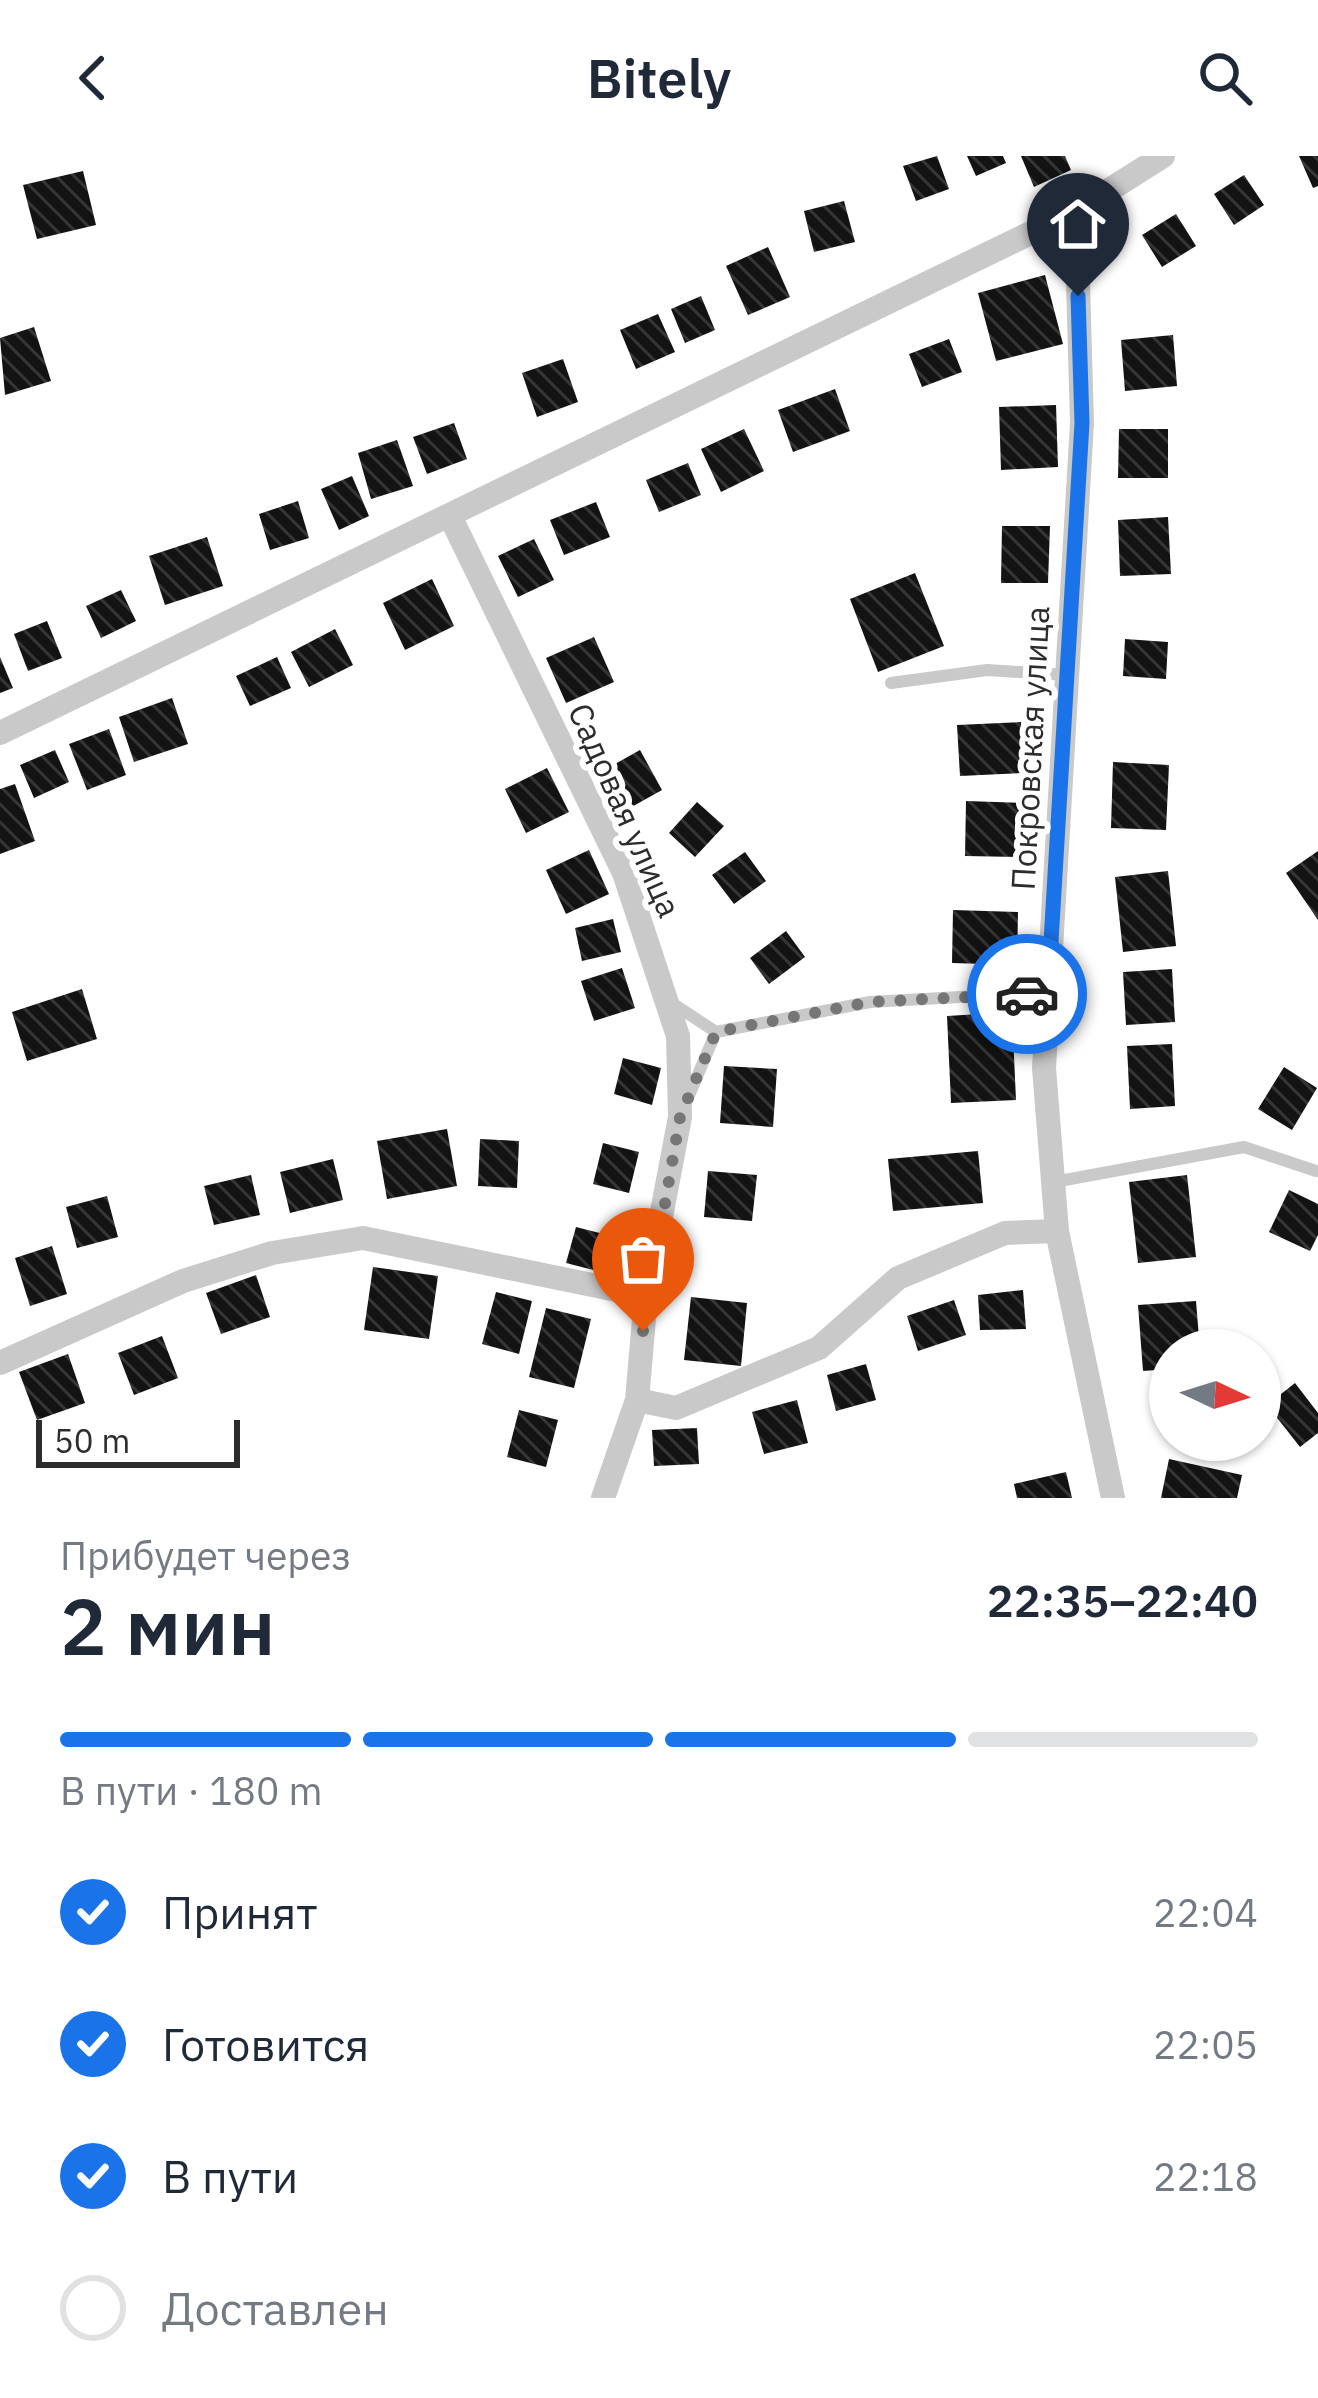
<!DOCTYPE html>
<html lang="ru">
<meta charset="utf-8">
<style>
:root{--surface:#fff;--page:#f6f6f7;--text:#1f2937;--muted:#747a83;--line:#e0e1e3;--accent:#1a73e8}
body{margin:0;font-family:"IBM Plex Sans",sans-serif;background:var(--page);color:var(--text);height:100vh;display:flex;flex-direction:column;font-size:45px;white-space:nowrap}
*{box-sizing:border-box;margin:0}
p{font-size:39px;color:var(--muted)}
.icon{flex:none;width:66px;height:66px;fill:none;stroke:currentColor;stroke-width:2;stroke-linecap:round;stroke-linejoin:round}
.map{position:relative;height:1342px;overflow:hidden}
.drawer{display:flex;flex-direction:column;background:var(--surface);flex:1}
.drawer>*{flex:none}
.needle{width:78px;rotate:94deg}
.tools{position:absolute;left:1149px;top:1173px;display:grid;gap:24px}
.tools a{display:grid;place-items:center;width:132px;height:132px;border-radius:50%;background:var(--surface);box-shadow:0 3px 9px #0004;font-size:60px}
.scale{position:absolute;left:36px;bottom:30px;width:204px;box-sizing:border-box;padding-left:12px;border:6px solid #2c2c2c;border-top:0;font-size:33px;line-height:42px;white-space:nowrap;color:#2c2c2c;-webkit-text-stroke:9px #fff;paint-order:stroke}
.pin{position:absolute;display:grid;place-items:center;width:102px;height:102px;color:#fff;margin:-123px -51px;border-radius:50% 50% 50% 0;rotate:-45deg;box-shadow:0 0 12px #0007}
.pin .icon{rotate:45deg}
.courier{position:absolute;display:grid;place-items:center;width:120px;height:120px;margin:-60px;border:9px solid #1a73e8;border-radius:50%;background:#fff;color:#222;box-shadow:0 3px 15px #0007}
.overview em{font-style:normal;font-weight:600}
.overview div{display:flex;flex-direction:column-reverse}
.overview{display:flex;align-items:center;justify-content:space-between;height:204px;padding:0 60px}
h1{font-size:78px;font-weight:600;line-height:90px}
.bar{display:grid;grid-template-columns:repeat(4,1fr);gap:18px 12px;align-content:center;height:144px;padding:0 60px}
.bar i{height:15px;border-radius:9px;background:var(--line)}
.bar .on{background:var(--accent)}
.bar p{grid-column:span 4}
ol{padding:0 60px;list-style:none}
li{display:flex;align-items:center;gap:36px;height:132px}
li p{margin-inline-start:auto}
li .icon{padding:12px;border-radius:50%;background:var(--accent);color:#fff;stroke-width:4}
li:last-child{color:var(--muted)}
li i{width:66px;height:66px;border:6px solid var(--line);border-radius:50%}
header{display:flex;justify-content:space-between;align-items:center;height:156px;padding:0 60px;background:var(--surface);font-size:54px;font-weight:600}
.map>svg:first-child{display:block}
.building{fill:url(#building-back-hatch)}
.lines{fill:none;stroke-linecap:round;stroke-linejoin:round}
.service{stroke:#c9c9c9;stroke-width:12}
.minor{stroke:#c9c9c9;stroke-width:24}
.done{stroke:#767676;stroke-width:12;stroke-dasharray:0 21.6}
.route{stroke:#1a73e8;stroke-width:15}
.labels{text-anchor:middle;stroke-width:12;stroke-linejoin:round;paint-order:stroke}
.street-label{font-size:33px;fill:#2c2c2c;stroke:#fff}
</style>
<header><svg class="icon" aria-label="back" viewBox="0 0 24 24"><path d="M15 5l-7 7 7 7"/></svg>Bitely<svg class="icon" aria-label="search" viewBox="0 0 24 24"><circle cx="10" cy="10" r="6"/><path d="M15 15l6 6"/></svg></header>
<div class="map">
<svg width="1318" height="1342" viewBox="0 0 1318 1342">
<defs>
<pattern id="building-back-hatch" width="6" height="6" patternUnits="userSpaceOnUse" patternTransform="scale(3)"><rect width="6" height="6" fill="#131313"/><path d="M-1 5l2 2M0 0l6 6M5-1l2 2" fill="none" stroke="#363636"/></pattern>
</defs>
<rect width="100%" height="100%" fill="#fff"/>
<path class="building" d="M937,0L949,33L916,45L903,10Z
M967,0H1003L1006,7L976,20Z
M1021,0H1065L1071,14L1034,31Z
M1299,0H1318V30L1313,32Z
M83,15L96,69L37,83L23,29Z
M1244,19L1264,49L1234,69L1214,38Z
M844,45L855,86L814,96L804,55Z
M1176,58L1196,90L1162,111L1142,79Z
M768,91L790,141L748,159L726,110Z
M1045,119L1063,188L996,205L978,137Z
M701,140L715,174L685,187L671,153Z
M658,158L675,196L636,213L620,174Z
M34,171L51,225L5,239L0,182Z
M1173,179L1177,230L1125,235L1121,184Z
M949,183L962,216L922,231L909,198Z
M563,203L578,246L537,261L522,217Z
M835,233L850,275L793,296L778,254Z
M1056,249L1058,311L1001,314L999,251Z
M454,267L467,303L427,318L413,281Z
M744,273L764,315L721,336L701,293Z
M1119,273H1168V322H1118Z
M397,284L413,330L371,343L358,297Z
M688,307L701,339L659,356L646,324Z
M352,320L369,360L339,374L321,333Z
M298,345L309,382L270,394L259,358Z
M596,346L610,381L564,399L550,364Z
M1168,361L1171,418L1120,420L1118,364Z
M1002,370H1050L1048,427H1001Z
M207,381L223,430L165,449L149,400Z
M534,383L554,424L518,441L498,400Z
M915,417L944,490L878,516L850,443Z
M432,423L454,470L405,494L383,447Z
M121,434L136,465L101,482L86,450Z
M47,465L62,502L28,515L14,478Z
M335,473L353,509L309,531L291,496Z
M594,481L614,526L566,547L546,502Z
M1125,483L1168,486L1166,523L1123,520Z
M0,501L13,532L0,537Z
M277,501L291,532L250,550L236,520Z
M172,542L188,588L134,606L119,561Z
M1021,566L1023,617L960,620L957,569Z
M109,573L126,619L87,634L69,588Z
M55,594L69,626L34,642L20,609Z
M640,594L662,634L628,653L606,613Z
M1113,606L1169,609L1166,674L1111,672Z
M547,612L569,656L526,677L505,633Z
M15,628L35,685L0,698V633Z
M966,645L1024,647L1023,701L965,700Z
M697,646L724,670L695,701L669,677Z
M589,694L609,738L566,758L546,714Z
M1318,695V764L1286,717Z
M745,696L766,725L734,748L712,719Z
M1168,715L1176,790L1123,796L1115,721Z
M953,754L1018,756L1017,809L952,807Z
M613,763L621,796L582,805L575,772Z
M786,775L805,801L769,828L750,802Z
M622,812L635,852L594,865L581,825Z
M1172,813L1175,866L1126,869L1123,816Z
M82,833L97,883L27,905L12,856Z
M1012,856L1016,944L951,947L947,860Z
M1172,888L1175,950L1130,953L1127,890Z
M623,902L661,912L652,949L614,938Z
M724,910L777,913L773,971L720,967Z
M1284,911L1317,932L1292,974L1258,953Z
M447,973L457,1030L387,1043L377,985Z
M480,983L519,985L517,1032L478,1030Z
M603,987L639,996L629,1037L593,1028Z
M978,995L983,1047L893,1055L888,1003Z
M333,1003L343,1044L290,1057L280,1016Z
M708,1015L757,1019L752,1065L704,1061Z
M251,1019L260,1059L214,1069L204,1030Z
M1187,1019L1196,1101L1138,1107L1129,1026Z
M1289,1034L1318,1048V1079L1310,1095L1269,1076Z
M107,1040L118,1081L77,1092L66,1051Z
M576,1071L623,1083L613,1119L566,1107Z
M52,1090L67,1138L30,1150L15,1102Z
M373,1111L438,1120L429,1183L364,1174Z
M256,1119L270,1161L221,1178L206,1137Z
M1023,1134L1026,1173L980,1174L978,1139Z
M496,1136L532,1145L519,1198L482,1188Z
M691,1141L747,1147L741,1210L684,1204Z
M954,1144L966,1179L918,1195L907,1160Z
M1196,1145L1200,1194H1170V1213L1143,1215L1138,1149Z
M546,1152L591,1163L574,1232L529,1221Z
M162,1180L178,1222L134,1239L118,1197Z
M68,1198L85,1247L37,1264L19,1216Z
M866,1208L876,1244L836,1255L827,1219Z
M1295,1227L1318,1257V1277L1300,1291L1267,1249Z
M797,1244L808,1287L764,1298L752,1256Z
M519,1254L558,1264L546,1311L507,1301Z
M697,1272L699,1308L654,1310L652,1274Z
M1169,1303L1242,1319L1237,1342H1161Z
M1066,1316L1072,1342H1017L1014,1328Z"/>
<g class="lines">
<path class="service" d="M891,527L987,514L1067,519
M672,847L716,876
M685,949L716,876L870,846L1048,836
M1054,1026L1244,991L1316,1015"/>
<path class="minor" d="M1076,55L1082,267L1044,912L1057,1075L1113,1342
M450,360L624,717L678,880L680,961L646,1140L637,1244L603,1342
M0,577L1076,55L1163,0
M0,1207L183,1125L272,1097L363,1082L646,1140
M637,1244L676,1252L819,1192L898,1122L1005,1077L1057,1075"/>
</g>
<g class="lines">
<path class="done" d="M643,1175L680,961L716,876L870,846L1027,838"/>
<path class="route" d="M1027,838L1048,836L1082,267L1078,140"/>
</g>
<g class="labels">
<g class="street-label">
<text transform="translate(1030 592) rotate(-87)" y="12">Покровская улица</text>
<text transform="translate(625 654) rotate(66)" y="12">Садовая улица</text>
</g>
</g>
</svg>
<div class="tools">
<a><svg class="needle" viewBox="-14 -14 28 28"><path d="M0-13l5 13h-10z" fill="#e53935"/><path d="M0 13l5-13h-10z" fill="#747a83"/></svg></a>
</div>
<div class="scale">50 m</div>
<div class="pin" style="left:643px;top:1175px;background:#ea580c"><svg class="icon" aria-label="bag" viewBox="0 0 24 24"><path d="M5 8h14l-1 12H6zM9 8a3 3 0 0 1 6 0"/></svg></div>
<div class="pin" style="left:1078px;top:140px;background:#1f2937"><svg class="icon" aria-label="home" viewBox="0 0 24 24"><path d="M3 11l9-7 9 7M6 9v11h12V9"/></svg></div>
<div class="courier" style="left:1027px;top:838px"><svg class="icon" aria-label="car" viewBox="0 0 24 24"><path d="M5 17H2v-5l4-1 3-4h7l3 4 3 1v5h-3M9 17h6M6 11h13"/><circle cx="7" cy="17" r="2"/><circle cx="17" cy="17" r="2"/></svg></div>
</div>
<section class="drawer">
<div class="overview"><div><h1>2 мин</h1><p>Прибудет через</p></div><em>22:35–22:40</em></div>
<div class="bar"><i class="on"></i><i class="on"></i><i class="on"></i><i></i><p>В пути · 180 m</p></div>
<ol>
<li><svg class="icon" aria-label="check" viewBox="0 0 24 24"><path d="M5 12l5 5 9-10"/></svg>Принят<p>22:04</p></li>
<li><svg class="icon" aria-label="check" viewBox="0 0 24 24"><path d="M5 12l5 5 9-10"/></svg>Готовится<p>22:05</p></li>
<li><svg class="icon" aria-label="check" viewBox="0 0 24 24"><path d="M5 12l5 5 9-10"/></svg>В пути<p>22:18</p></li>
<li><i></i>Доставлен</li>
</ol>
</section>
